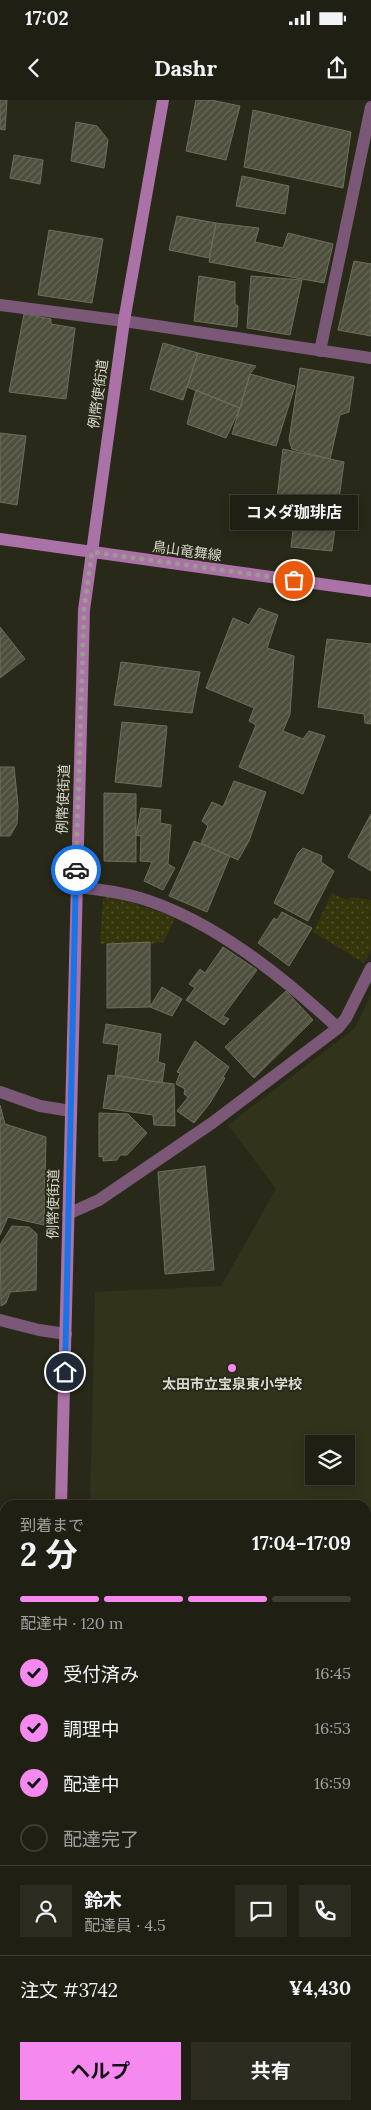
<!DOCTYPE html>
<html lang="ja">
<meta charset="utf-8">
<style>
:root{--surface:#1f1f13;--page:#2c2c21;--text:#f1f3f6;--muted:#a1a2a0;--line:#3c3d33;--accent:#f589ef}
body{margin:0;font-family:Lora,"Noto Sans JP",serif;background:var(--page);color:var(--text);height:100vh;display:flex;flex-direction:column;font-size:19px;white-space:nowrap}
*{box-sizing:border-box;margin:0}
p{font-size:16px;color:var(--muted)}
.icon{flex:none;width:28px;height:28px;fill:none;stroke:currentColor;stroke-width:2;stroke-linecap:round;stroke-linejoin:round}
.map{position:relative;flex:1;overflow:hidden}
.details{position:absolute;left:0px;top:1400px;width:371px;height:610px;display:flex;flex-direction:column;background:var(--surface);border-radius:15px 15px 0 0;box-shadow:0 2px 12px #0003,0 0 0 1px var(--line)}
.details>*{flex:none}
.fabs{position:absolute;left:305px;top:1335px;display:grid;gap:10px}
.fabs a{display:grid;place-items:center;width:50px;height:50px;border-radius:0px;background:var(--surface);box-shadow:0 2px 12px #0003,0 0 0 1px var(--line);font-size:25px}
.pin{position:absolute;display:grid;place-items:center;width:42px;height:42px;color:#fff;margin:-21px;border:2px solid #fff;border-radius:50%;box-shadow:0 1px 5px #0007}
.courier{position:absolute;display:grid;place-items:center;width:50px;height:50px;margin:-25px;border:4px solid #1a73e8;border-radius:50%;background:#fff;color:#222;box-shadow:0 1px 6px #0007}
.bubble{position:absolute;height:35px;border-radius:0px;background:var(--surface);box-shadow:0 2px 12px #0003,0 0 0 1px var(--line);font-size:16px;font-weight:700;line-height:35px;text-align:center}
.headline em{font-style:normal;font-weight:700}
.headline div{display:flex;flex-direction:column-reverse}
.headline{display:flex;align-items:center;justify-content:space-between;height:85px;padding:0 20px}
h1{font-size:32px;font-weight:700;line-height:38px}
.bar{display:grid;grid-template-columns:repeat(4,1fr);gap:8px 5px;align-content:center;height:60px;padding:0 20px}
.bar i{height:6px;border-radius:4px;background:var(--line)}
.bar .active{background:var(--accent)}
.bar p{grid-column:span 4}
.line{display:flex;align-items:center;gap:12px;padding:0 20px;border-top:1px solid var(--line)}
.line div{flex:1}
.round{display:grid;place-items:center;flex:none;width:52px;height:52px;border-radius:0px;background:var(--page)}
ol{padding:0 20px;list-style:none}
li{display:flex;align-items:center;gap:15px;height:55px}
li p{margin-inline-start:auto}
li .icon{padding:5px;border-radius:50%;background:var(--accent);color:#111;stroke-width:4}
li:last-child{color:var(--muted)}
li i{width:28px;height:28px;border:2px solid var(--line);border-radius:50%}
.action{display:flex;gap:10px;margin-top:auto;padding:10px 20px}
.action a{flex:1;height:58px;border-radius:0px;background:var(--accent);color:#111;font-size:20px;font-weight:700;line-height:58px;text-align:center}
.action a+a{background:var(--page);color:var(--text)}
.status{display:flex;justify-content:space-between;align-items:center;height:35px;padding:0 25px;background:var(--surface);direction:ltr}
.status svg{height:14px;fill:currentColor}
header{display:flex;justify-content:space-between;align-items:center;height:65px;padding:0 20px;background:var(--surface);font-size:22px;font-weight:700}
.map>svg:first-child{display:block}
.built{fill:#32331b;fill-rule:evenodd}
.park{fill:url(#park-dots)}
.building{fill:url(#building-hatch);stroke:#6d6e5b}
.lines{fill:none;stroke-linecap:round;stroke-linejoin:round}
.service{stroke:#7b5878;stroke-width:12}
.minor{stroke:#7b5878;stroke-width:12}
.secondary{stroke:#aa72a6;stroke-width:12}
.done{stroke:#9b9c8f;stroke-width:5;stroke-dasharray:0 9}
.route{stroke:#1a73e8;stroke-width:6}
.poi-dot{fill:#f589ef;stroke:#292919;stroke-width:2}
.labels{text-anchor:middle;stroke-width:4;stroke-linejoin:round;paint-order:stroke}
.street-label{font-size:14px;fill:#d9dacf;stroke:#292919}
.poi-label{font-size:14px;font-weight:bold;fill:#d9dacf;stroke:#292919}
</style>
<div class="status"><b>17:02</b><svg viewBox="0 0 49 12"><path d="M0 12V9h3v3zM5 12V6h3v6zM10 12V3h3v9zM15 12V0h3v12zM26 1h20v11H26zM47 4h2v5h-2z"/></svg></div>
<header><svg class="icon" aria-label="back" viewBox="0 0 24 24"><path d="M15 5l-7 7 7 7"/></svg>Dashr<svg class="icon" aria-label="share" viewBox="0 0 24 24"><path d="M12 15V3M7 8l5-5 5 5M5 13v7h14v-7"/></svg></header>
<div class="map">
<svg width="371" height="2010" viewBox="0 0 371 2010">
<defs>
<pattern id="park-dots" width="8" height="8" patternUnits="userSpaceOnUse" patternTransform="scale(1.25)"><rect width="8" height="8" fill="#34350b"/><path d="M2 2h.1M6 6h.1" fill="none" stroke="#51522e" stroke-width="1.8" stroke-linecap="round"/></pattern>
<pattern id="building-hatch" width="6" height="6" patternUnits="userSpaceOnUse" patternTransform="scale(1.25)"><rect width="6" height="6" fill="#4e4f3d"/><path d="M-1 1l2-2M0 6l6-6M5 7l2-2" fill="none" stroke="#676858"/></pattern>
</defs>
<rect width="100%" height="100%" fill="#292919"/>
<path class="built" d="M371,895V1605L366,1602V1405H90L95,1192L221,1186L276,1089L228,1025L355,928ZM314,1344H346V1376H314Z"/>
<path class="park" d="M332,793L347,800L351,797L371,800V851L364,863L313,832Z
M111,796L175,817L164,842L150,844V842L100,844L103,798Z"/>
<path class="building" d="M0,0H7L5,30L0,29Z
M196,0H211L240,6L226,60L186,51Z
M253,10L351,32L343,88L244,67Z
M76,22L97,26L108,40L104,68L71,61Z
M14,55L43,60L40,84L10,78Z
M242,76L289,86L285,114L236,106Z
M177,116L216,123L209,158L169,150Z
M216,123L259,128L255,142L283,148L288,133L333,144L324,183L209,162Z
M49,130L103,139L92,203L38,195Z
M354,161L371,164V236L338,230Z
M199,176L235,182V204L238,206L237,227L194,221Z
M251,176L302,180L290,235L247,228Z
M24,214L51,219V224L75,228L66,299L9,292Z
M163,243L198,253L183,300L150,289Z
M198,253L256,266L250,274L240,308L187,287Z
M300,268L354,277L349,312L340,315L330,359L292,349L289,340Z
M250,274L295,286L276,346L232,334Z
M196,290L240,308L226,338L187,324Z
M0,333L26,336L17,405L0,402Z
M283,349L344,362L332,451L291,447L296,404L277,398Z
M259,508L278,515L267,548L294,556L290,614L283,631L303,639L309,631L325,636L303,694L239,667L256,625L249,621L254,608L206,588L233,518L249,525Z
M0,527L25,559L0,578Z
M327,539L371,544V624L365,623L364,614L318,607Z
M121,562L200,572L192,613L114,605Z
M122,622L167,626L161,687L115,682Z
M0,667H14L18,705L17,724L10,736H0Z
M234,681L266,692L249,741L238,760L201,743L208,726L202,721L212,702L223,707Z
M104,693L136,694V762L104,761Z
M141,708L161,710L160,723L171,725L168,764L175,768L163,790L144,781L152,762L140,761L141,736L136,735Z
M371,714V771L348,757Z
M194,741L230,756L207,812L169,796Z
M303,748L322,756L321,762L334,771L308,821L274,803L298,753Z
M282,812L312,828L289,866L258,843L274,818L277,820Z
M150,842V907L107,908V844Z
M223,847L257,870L223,916L229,919L224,925L186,900L195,888L189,884L200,869L205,873Z
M162,887L182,899L172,916L150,907Z
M286,891L313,920L254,978L225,947Z
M106,924L161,934L158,962L165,964L162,983L115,975L119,945L103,943Z
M195,941L229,967L223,977L225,978L210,1003L194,1023L177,1011L188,997L184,994L185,989L176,984L180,973L177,972Z
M108,975L174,984L175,1026L154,1025L153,1015L103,1008Z
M0,1005L5,1024L46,1037L44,1125L8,1117L0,1135Z
M99,1013L128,1014L147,1033L127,1055H120L117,1060L103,1061V1056L99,1057Z
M205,1066L214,1170L165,1174L158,1072Z
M12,1126L29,1127L37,1134L36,1190L10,1192L6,1203L1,1206L0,1145Z
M0,1555L5,1559V1572L0,1579Z
M83,2005L141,2006V2010H82Z
M236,2005H280L281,2010H236Z
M294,2005H317L324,2010H292Z"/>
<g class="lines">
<path class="service" d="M76,787C98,789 119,792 140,798C213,820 283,877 338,928
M0,992L40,1006L71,1011
M68,1114L99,1100L212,1023L338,928L346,918L371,868
M0,1220L39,1230L66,1234"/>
<path class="minor" d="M0,205L124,221L371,258
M320,251L371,7
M0,1469L5,1472
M366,1619L371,1621
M366,1673L371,1676
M366,1752L371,1745
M366,1998L371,1991
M216,2010V2005
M358,2010L362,2005"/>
<path class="secondary" d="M0,439L371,491
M61,1405L84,510L124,221L163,0
M49,2010V2005"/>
</g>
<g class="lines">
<path class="done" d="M76,770L84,510L92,452L294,480"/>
<path class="route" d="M65,1272L76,770"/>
</g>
<circle class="poi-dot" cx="232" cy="1268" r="5"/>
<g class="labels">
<g class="street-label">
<text transform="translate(98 294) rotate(-82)" y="5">例幣使街道</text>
<text transform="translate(187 451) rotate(8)" y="5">鳥山竜舞線</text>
<text transform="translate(63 699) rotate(-88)" y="5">例幣使街道</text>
<text transform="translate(53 1104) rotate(-89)" y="5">例幣使街道</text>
</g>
<g class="poi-label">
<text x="232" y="1289">太田市立宝泉東小学校</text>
</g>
</g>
</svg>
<div class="fabs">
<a><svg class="icon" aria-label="layers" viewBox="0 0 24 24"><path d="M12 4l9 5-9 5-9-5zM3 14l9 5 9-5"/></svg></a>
</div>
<div class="pin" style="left:294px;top:480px;background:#ea580c"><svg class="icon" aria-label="bag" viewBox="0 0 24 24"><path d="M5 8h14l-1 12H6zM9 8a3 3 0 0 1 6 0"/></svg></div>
<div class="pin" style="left:65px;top:1272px;background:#1f2937"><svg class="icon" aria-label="home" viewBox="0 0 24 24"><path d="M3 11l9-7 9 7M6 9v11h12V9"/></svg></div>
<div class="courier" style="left:76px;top:770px"><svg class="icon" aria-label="car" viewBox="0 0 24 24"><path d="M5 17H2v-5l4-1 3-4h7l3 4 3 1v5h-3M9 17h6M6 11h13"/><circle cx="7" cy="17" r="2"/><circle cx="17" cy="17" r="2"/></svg></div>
<div class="bubble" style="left:230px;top:395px;width:128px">コメダ珈琲店</div>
<section class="details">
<div class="headline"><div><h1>2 分</h1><p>到着まで</p></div><em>17:04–17:09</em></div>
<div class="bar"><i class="active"></i><i class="active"></i><i class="active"></i><i></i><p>配達中 · 120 m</p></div>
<ol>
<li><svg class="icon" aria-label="check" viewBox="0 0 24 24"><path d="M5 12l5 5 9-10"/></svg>受付済み<p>16:45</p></li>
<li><svg class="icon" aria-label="check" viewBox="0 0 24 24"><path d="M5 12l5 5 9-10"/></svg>調理中<p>16:53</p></li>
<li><svg class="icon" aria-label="check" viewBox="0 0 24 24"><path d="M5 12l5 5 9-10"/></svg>配達中<p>16:59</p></li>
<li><i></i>配達完了</li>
</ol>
<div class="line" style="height:90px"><a class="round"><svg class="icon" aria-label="person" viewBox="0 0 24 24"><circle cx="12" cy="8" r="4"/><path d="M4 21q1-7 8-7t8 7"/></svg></a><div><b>鈴木</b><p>配達員 · 4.5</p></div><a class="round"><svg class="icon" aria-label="chat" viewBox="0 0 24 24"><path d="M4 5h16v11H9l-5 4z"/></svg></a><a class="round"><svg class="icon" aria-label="phone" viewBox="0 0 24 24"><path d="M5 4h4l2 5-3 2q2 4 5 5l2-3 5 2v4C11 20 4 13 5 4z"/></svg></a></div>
<div class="line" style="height:65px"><div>注文 #3742</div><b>¥4,430</b></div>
<div class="action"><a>ヘルプ</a><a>共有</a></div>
</section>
</div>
